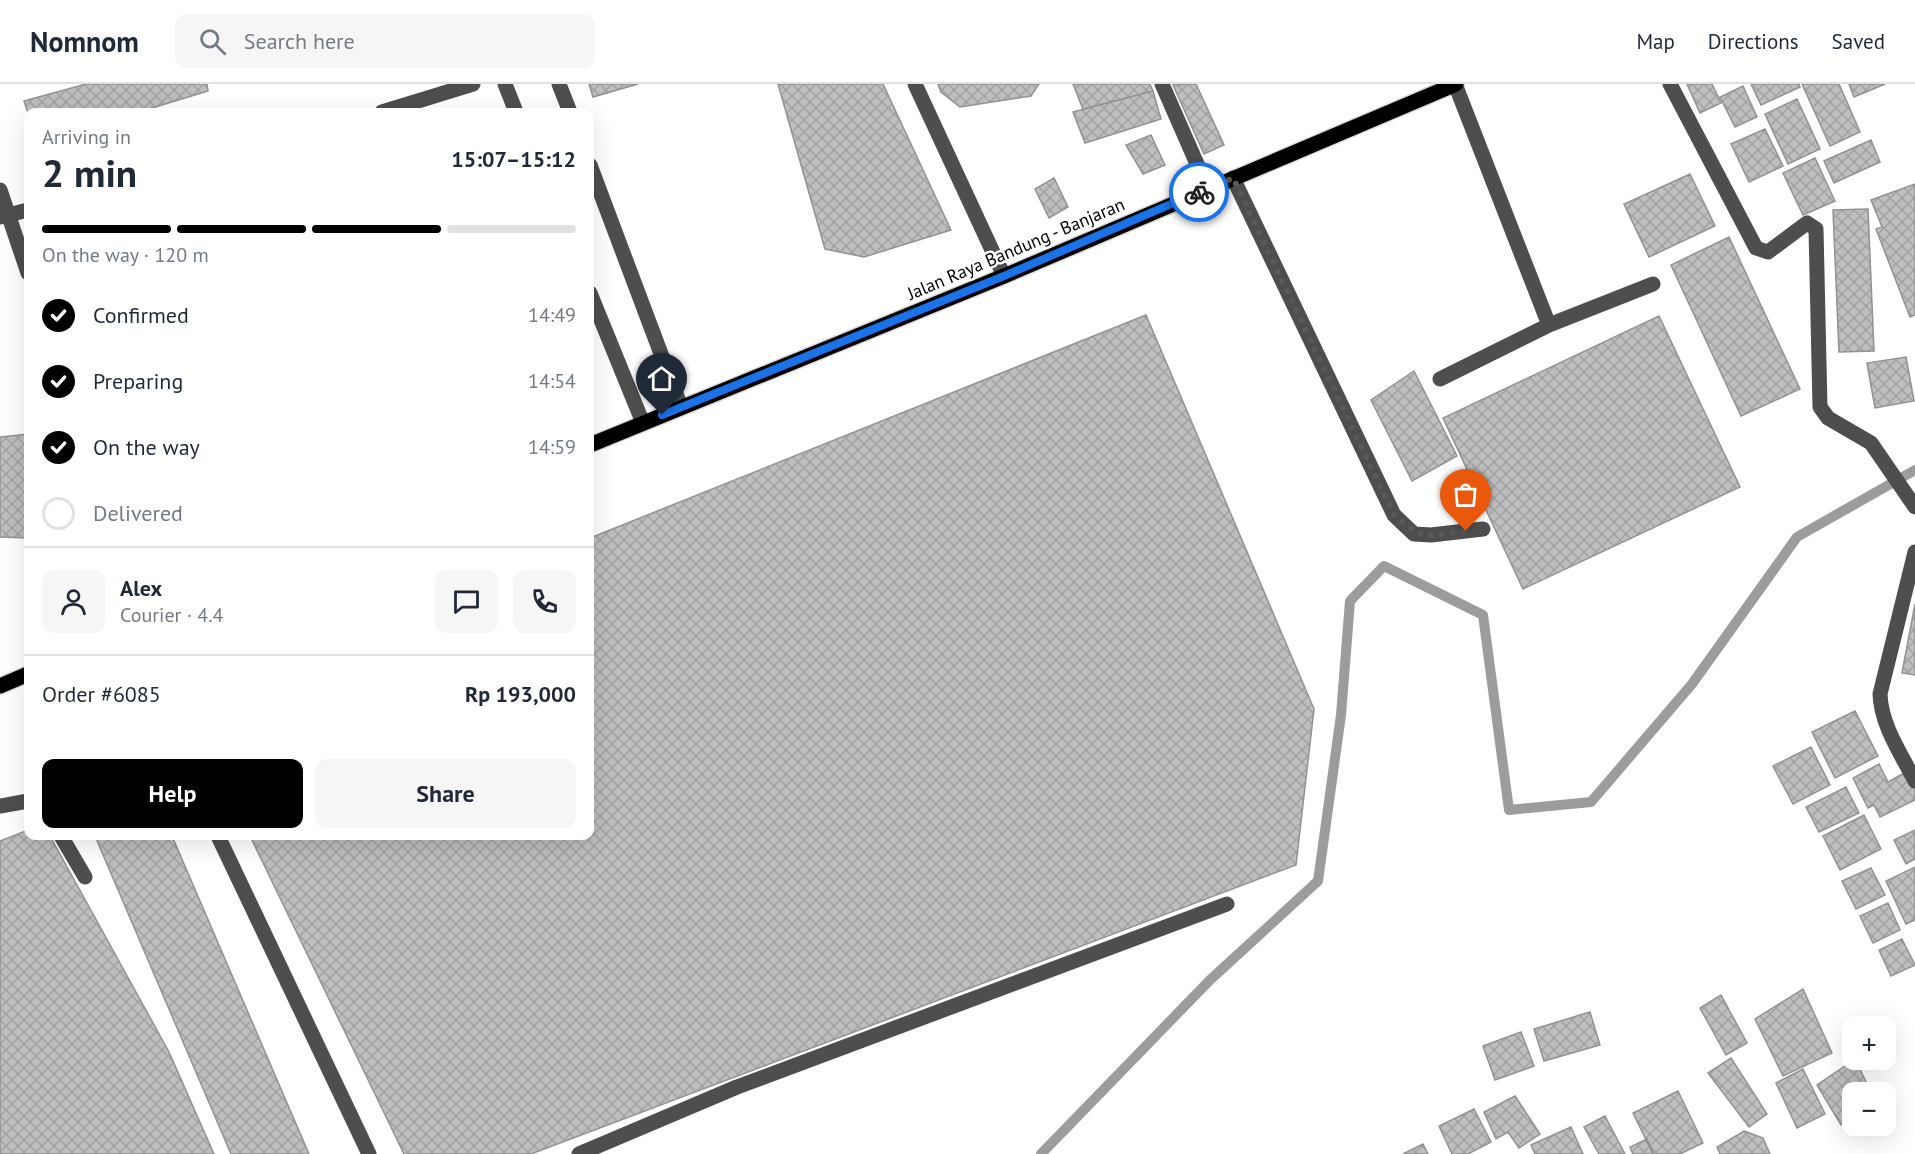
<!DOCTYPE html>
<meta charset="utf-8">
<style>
:root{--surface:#fff;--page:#f6f6f7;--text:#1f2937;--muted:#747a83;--line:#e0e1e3;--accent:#000}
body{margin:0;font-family:"PT Sans",sans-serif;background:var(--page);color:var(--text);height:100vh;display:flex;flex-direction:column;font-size:22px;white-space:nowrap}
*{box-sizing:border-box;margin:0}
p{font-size:20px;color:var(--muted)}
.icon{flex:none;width:33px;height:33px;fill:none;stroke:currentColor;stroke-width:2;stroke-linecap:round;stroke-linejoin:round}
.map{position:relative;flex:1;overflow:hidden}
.side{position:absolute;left:24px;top:24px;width:570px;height:732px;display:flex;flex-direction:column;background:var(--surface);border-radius:12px;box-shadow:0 6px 24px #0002}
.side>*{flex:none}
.tools{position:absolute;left:1842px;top:932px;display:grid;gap:12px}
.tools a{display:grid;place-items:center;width:54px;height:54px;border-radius:12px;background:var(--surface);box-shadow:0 6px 24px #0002;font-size:30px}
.pin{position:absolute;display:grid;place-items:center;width:51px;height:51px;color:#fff;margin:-62px -26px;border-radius:50% 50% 50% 0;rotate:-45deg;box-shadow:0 0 6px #0007}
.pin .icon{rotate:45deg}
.courier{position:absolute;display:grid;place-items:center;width:60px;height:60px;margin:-30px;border:4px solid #1a73e8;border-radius:50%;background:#fff;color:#222;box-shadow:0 2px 8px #0007}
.summary em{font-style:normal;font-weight:800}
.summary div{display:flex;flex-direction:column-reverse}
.summary{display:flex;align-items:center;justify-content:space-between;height:102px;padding:0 18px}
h1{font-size:39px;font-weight:800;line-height:45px}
.bar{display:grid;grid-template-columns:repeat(4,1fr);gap:9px 6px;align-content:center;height:72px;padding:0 18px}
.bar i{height:8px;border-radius:4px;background:var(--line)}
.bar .on{background:var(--accent)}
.bar p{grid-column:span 4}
.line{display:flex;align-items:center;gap:15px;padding:0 18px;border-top:2px solid var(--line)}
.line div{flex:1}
.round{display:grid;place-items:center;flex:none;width:63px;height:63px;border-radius:12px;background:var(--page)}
ol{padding:0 18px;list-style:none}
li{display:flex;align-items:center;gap:18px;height:66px}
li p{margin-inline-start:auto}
li .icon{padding:6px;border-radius:50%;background:var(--accent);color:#fff;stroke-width:4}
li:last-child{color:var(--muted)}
li i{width:33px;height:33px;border:3px solid var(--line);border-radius:50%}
.action{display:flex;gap:12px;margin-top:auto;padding:12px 18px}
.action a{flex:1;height:69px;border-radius:12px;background:var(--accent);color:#fff;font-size:24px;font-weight:800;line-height:69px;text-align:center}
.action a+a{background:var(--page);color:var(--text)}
header{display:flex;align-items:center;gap:36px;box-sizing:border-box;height:84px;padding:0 30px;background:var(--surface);border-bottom:2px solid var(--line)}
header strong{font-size:28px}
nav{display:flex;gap:33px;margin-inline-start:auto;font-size:21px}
.search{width:420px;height:54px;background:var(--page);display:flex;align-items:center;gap:15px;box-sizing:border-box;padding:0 21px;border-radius:12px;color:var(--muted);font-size:22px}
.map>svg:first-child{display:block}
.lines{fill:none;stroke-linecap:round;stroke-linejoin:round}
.stream{stroke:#9c9c9c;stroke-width:10}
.building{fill:url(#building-cross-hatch);stroke:#929292;stroke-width:1.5}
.major-casing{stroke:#dbdbdb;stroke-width:18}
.minor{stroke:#4e4e4e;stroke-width:15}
.major{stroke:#000;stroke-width:15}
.done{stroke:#595959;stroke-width:6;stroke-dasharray:0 10.8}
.route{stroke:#1a73e8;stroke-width:8}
.labels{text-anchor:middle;stroke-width:5;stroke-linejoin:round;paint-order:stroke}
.street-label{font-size:18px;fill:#000;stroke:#fff}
</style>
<header>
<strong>Nomnom</strong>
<div class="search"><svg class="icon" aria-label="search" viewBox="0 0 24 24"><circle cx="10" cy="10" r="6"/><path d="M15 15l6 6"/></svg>Search here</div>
<nav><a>Map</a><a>Directions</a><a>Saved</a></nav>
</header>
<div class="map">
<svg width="1915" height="1070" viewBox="0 0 1915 1070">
<defs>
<pattern id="building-cross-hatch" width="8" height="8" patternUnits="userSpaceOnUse" patternTransform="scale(1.5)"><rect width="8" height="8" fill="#bebebe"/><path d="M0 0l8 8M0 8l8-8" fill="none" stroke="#a2a2a2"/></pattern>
</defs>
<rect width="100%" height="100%" fill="#fff"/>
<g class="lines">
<path class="stream" d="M1041,1070L1210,896L1318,797L1341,631L1350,517L1384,482L1483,531L1509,726L1591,718L1692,600L1797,453L1915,386"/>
</g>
<path class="building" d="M86,0H207L208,7L139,28L28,29L24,17Z
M589,0H638L593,13Z
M778,0H883L951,146L864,173L825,165Z
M938,0H1039L1031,12L960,23L941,8Z
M1073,0H1150L1153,7L1083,25Z
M1196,0L1224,61L1204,70L1173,1Z
M1687,0H1712L1721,19L1700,29Z
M1751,0H1799L1800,3L1761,21Z
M1802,0H1839L1860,48L1830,62Z
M1849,0H1885L1854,13Z
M1743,2L1757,33L1735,43L1720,13Z
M1153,7L1161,35L1085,59L1073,28Z
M1797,15L1820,65L1788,80L1765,30Z
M1765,45L1783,82L1749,98L1731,60Z
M1151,51L1165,81L1143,90L1126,61Z
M1871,56L1880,78L1834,99L1824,77Z
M1815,74L1835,117L1803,131L1783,89Z
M1690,90L1715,142L1649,173L1624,120Z
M1054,94L1068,123L1049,134L1035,105Z
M1915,100V231L1910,233L1876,145L1882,143L1871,116Z
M1868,125L1874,267L1839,268L1833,126Z
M1729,153L1800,305L1741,332L1671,181Z
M1146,231L1314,625L1296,781L531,1070H404L250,752H590V454Z
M1659,232L1740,403L1523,505L1443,334Z
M1906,273L1914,317L1875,324L1867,279Z
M1414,287L1457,372L1412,397L1371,316Z
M28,350V454L0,453V353Z
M1915,520V591L1902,589Z
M1855,627L1878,672L1835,694L1812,648Z
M1811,663L1830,701L1793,720L1773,682Z
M1879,680L1888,698L1906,688L1915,705V716L1880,733L1874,721L1868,724L1853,694Z
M1846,703L1859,729L1819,748L1806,723Z
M1864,731L1881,765L1840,786L1823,752Z
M28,746V752H50L169,968L214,1070H0V757Z
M1915,746V775L1906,780L1894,756Z
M95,752H172L309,1070H231Z
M1915,783V836L1906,840L1886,797Z
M1871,784L1885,811L1856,825L1842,797Z
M1888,819L1900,846L1873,859L1860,832Z
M1902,855L1915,881L1891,892L1879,866Z
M1803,905L1832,969L1783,992L1755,935Z
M1721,911L1747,959L1726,971L1700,924Z
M1590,928L1600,961L1544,977L1534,945Z
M1521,948L1534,982L1495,996L1483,962Z
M1731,974L1767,1030L1749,1043L1708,989Z
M1855,975L1871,1008H1852V1034L1841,1041L1817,1001Z
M1803,985L1825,1030L1797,1044L1776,999Z
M1678,1007L1703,1059L1680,1070H1653L1633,1029Z
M1515,1012L1540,1050L1519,1064L1508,1048L1496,1055L1484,1028Z
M1474,1025L1491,1058L1468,1070H1452L1439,1042Z
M1605,1032L1625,1070H1599L1584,1043Z
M1571,1043L1583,1070H1535L1531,1061Z
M1744,1047L1763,1054L1770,1070H1720L1717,1063Z
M1647,1055L1654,1070H1633L1630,1063Z
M1423,1060L1428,1070H1403Z"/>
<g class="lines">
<g class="major-casing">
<path id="major" d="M590,361L1004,192L1456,0
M0,602L28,590"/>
</g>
<path class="minor" d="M505,0L516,28
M559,0L570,28
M915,0L1004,192
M1162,0L1208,105
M1455,0L1549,241
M1670,0L1756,164L1768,168L1807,139L1816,145L1820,323L1828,334L1871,359L1915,423
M382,28L473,0
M590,81L681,323
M1233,94L1394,431L1414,450L1431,451L1483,445
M0,106L28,189
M0,133L28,126
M590,209L643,339
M1440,295L1549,241L1653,200
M1915,468L1880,610C1881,641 1901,670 1915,697
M0,722L28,717
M61,752L85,793
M218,752L369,1070
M579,1070L737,1003L1227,820"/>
<use href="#major" class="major"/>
</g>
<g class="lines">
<path class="done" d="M1199,108L1233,94L1394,431C1424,458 1428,451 1466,447"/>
<path class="route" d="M662,331L1004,192L1199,108"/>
</g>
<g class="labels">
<g class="street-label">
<text transform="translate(1016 165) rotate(-23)" y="6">Jalan Raya Bandung - Banjaran</text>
</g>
</g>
</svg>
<div class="tools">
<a>+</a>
<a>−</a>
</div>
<div class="pin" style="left:1466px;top:447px;background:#ea580c"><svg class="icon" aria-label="bag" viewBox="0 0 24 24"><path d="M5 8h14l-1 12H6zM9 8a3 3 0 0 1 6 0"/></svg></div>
<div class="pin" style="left:662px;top:331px;background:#1f2937"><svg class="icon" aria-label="home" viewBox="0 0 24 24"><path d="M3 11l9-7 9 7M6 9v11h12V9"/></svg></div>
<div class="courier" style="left:1199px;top:108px"><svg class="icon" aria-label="bike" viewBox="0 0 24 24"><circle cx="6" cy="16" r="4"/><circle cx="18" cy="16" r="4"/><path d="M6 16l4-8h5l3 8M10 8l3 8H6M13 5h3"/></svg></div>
<section class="side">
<div class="summary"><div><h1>2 min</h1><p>Arriving in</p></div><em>15:07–15:12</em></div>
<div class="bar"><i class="on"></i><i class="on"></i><i class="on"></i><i></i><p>On the way · 120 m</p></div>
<ol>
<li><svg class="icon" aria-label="check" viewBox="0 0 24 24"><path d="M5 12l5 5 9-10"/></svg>Confirmed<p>14:49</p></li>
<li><svg class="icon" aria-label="check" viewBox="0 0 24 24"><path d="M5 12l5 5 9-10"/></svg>Preparing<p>14:54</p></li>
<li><svg class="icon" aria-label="check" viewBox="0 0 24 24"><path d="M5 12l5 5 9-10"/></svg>On the way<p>14:59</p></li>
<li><i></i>Delivered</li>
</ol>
<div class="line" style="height:108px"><a class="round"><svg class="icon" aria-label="person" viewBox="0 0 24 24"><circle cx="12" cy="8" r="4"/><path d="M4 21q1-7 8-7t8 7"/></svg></a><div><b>Alex</b><p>Courier · 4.4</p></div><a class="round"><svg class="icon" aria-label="chat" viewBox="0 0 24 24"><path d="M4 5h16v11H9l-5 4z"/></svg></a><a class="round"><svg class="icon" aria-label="phone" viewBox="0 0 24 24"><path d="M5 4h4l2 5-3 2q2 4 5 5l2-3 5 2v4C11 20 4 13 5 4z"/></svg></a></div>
<div class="line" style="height:78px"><div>Order #6085</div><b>Rp 193,000</b></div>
<div class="action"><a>Help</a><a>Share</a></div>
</section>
</div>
